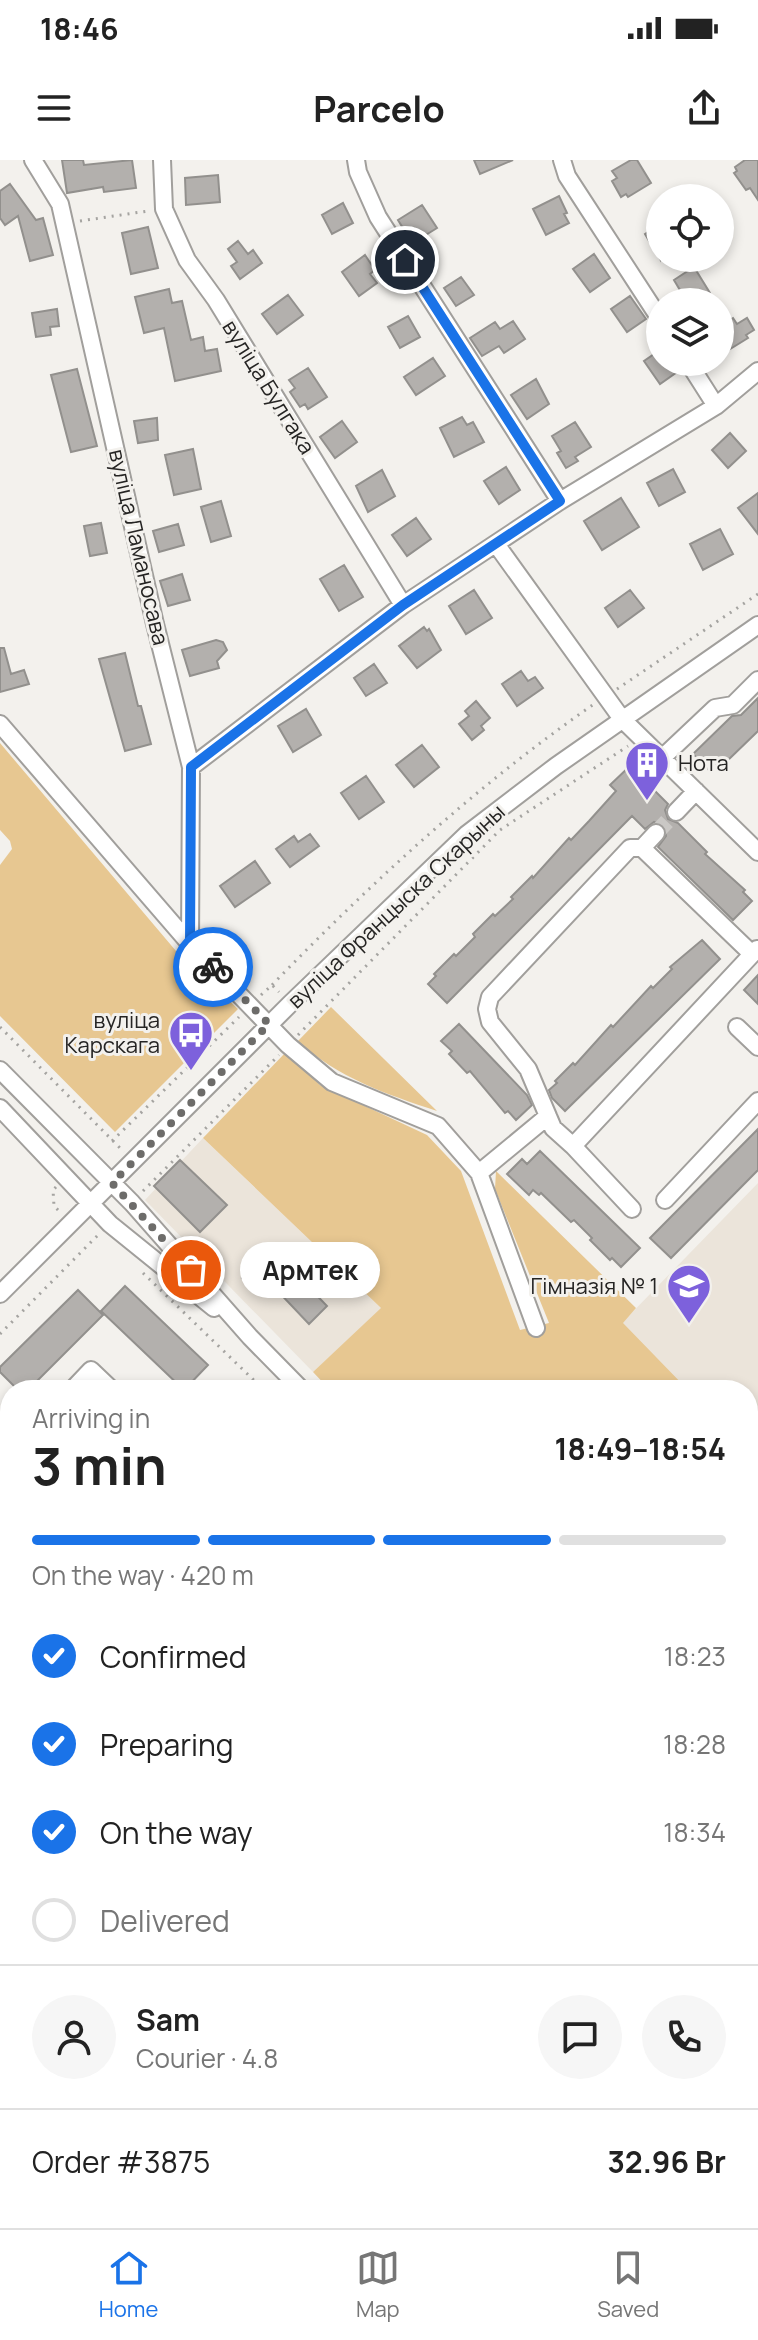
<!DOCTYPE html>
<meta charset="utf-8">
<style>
:root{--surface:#fff;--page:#f6f6f6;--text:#222;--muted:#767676;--line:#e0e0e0;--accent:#1a73e8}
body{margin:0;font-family:Manrope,sans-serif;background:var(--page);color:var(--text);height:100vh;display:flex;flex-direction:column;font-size:30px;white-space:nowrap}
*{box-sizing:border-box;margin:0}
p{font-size:26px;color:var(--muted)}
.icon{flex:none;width:44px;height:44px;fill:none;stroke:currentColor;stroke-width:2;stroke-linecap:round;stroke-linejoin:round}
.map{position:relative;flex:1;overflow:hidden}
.details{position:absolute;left:0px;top:1220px;width:758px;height:848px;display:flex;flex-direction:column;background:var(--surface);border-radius:32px 32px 0 0;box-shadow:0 4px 12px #0003}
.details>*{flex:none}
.tools{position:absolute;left:646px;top:24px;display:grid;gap:16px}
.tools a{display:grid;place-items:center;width:88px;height:88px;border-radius:50%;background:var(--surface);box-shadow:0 4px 12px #0003;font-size:40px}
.pin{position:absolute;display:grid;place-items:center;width:68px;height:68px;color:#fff;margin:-34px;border:4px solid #fff;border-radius:50%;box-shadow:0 2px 8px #0007}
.courier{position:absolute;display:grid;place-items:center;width:80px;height:80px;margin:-40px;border:6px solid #1a73e8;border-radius:50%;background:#fff;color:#222;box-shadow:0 2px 10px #0007}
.bubble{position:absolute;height:56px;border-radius:28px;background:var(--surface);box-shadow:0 4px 12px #0003;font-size:26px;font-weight:700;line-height:56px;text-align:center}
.overview em{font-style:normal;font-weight:700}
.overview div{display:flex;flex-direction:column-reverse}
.overview{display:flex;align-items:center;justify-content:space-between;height:136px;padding:0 32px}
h1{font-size:52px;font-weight:700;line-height:60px}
.bar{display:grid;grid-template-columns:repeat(4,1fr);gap:12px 8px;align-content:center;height:96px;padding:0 32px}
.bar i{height:10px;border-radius:6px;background:var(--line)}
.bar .current{background:var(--accent)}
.bar p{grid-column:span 4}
.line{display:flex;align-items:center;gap:20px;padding:0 32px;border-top:2px solid var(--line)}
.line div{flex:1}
.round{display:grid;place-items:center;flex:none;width:84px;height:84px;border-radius:42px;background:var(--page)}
ol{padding:0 32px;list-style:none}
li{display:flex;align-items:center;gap:24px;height:88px}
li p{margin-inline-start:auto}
li .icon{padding:8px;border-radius:50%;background:var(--accent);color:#fff;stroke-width:4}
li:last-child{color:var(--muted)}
li i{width:44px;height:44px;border:4px solid var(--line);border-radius:50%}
.status{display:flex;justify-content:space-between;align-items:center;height:56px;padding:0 40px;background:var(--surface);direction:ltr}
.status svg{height:22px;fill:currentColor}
header{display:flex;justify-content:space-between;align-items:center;height:104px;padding:0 32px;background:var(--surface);font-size:36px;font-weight:700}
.tabs{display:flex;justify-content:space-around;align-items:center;height:112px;border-top:2px solid var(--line);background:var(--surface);font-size:22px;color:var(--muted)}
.tabs a{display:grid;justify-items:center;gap:4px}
.tabs .current{color:var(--accent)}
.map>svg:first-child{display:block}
.built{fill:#ebe4da}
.green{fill:#e7c791}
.building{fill:#b3b0ad;stroke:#92908d;stroke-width:2}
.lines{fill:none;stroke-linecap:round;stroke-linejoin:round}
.minor-tunnel{stroke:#cac8c5;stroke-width:16;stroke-dasharray:16 8;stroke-linecap:butt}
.minor-casing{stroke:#a19f9c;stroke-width:20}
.path{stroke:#a5a4a1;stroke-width:3;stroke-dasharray:2 6;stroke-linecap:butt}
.minor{stroke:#fff;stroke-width:16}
.done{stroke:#6d6c6a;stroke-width:8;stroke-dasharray:0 14.4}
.route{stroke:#1a73e8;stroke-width:10}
.labels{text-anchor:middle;stroke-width:6;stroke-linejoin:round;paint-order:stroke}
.street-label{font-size:22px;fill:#252423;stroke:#f3f1ed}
.poi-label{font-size:22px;fill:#252423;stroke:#f3f1ed;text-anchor:end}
</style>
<div class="status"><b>18:46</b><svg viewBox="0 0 49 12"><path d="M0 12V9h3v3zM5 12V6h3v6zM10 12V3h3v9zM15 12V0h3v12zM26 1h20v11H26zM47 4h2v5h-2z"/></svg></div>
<header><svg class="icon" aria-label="menu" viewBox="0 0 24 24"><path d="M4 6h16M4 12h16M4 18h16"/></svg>Parcelo<svg class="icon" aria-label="share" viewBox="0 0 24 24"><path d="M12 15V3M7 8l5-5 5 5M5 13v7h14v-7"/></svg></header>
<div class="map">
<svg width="758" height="2068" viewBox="0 0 758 2068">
<rect width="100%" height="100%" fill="#f3f1ed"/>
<path class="built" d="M203,978L382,1149L313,1212L145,1040Z
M758,1023V1306L748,1296V1230H681L617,1168Z
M10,1444V1630L0,1619V1454Z
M368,2058H479L470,2068H379Z"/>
<path class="green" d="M0,583L176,791L238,849L115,972L0,856V705L12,689L10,681L0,670Z
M331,847L437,951C386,934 338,918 298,881Z
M286,892L320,925L427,975L461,1011L520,1170L549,1163L495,1029L496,1011L636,1148L623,1163L688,1230H330L313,1212L381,1148L203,978Z
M748,1292L758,1302V1580L748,1569Z"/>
<path class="building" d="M62,0H83L84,5L132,0L136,28L104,32L103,27L67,33Z
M474,0H513L480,14Z
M631,0H637L651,23L628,37L626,34L621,37L612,21L617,18L612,11Z
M745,0H758V40L750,28L746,30L734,13L737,11L735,7Z
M218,15L220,42L186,45L185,18Z
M10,24L36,60L43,58L53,95L30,101L18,56L5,65L0,58V31Z
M559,36L567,53L564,54L569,63L546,75L533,49Z
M343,43L353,63L332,74L322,55Z
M422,45L437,68L421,78L414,68L406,73L398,60Z
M660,64V99L645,74Z
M148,67L158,108L131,114L122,73Z
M238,81L248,94L253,90L262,103L240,119L231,106L237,102L228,89Z
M594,94L610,118L590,132L573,109Z
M365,95L375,110L370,114L377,123L359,136L342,112Z
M694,107L710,133L696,142H687L674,120Z
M461,117L474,135L456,146L444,128Z
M169,129L172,143L182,141L191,180L203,177L205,191L217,189L221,211L175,221L164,168L144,173L135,137Z
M288,135L303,155L277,174L262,154Z
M630,136L646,159L627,172L611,149Z
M57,149L59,166L50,167L51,175L36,177L32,153Z
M408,156L420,177L400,188L388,167Z
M733,158L737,164L747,158L754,170L746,175L748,178L727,191L720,180V166Z
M513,161L525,179L504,193L499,186L482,196L470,178L495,162L500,169Z
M660,190V202H675L680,210L660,224L644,201Z
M433,198L445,216L416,235L404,217Z
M308,208L327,237L308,249L305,244L300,247L290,232L295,228L289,220Z
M77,209L97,286L71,292L51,215Z
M536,219L549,244L527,259L511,235Z
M462,257L467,265L473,262L484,282L454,297L440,268Z
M157,258L158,280L138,283L134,261Z
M342,261L357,282L335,298L320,277Z
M575,262L591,287L575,297L578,301L566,308L557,293L561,291L552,276Z
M730,273L746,291L728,308L712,290Z
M193,289L201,329L174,335L165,295Z
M506,307L520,330L499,344L484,321Z
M673,309L685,332L659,346L647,323Z
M382,310L395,336L368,352L356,326Z
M758,333V374L738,348Z
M621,338L639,367L602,390L584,361Z
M221,341L231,376L211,382L201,347Z
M416,358L431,379L407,396L392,375Z
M101,363L107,393L90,396L84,366Z
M178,364L184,385L159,392L153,371Z
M720,369L733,394L703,410L690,384Z
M344,405L363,437L339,451L320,419Z
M182,414L190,440L168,446L160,421Z
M474,430L492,458L466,474L449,446Z
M630,430L644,448L618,467L605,448Z
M424,467L427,471L429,469L441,490L417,508L399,486Z
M216,480L223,482L227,490L217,501L219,508L190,516L182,490Z
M0,488H4L11,514L24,510L29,524L0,532Z
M125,493L138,546H141L151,584L125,591L99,499Z
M374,504L387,523L366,536L354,518Z
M521,511L528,521L535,517L543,528L517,546L502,524Z
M758,538V571L724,604L722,602L711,612L693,594L732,556L741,555Z
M476,541L490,558L481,566L484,570L472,580L459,564L469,556L465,551Z
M306,549L321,575L293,592L278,566Z
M422,585L439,607L414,627L396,605Z
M630,606L668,644L665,650L668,659L678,663L707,692L705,694L745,730L743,732L752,741L733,760L658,687L666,676L664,666L654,662L645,669L632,656L447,843L428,824L436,816L434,814L454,794L456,796L475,777L473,774L493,754L495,756L513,739L511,737L532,716L533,718L569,678L571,680L589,661L616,631L610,625Z
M366,616L384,642L359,659L341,633Z
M310,674L319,686L290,707L276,689L294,676L298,682Z
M255,701L270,723L235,747L220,726Z
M702,780L720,799L565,951L552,938L549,930L557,923L555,921L573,903L575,905L611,865L613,867L651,826L653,828L672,809L670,807Z
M758,815V844L744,830Z
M459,864L527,935L532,945L516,960L508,951L505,953L470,911L467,913L449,894L452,891L441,881Z
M758,969V1010L671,1098L650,1078Z
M540,991L640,1088L621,1107L612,1098L610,1100L590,1080L592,1078L574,1060L571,1062L541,1033L539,1035L533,1030L529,1035L507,1014L522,999L527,1004Z
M180,1000L227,1045L200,1072L154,1026Z
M272,1089L327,1146L309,1164L273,1126L264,1135L257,1129L255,1131L242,1118Z
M125,1126L208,1205L184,1230L101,1151Z
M78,1130L103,1155L28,1230H18L0,1212V1207Z"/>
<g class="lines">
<path class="minor-tunnel" d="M656,673L676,652"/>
<g class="minor-casing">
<path id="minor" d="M33,0L60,44L155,464L191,607L190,784
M162,0L164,49L187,100L216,140L403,445
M356,0L358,12L378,57L560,341
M562,0L567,16L660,159
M688,202L716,246
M496,384L622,559L758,692
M0,564L190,784L288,885L332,922L438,966L479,1013L536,1168
M662,598L715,548L733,545L758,520
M191,607L403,445L560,341L716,246L758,211
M676,652L696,631
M642,688L656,673
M737,867L758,887
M0,910L132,1043L250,1177L302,1230
M0,948L110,1064L214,1148
M573,986L553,968L528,909L490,862L487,849L490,837L630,688H642L751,793
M479,1013L548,956
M665,1040L758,941
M632,1049L573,986L757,789
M0,1134L290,844L467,674L556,606L758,465
M72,1230L91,1210L112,1230
M0,1288L8,1294L10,1292
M0,1441V1442
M748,1664L758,1673
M748,1711L758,1703
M0,1747L10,1756
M0,1828L10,1817
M748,1884L758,1898
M748,1933L758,1922
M0,1963L10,1952
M0,2000L10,2011
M748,2045L758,2056
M57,2058L67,2068
M548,2058L557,2068
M306,2068L315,2058
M510,2068L520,2058
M589,2068L596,2062V2058"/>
</g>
<path class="path" d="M80,61L148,51
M617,529L758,434
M272,825C372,722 476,626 594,544
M261,835L272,825L279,832
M0,867L124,992
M298,875L500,670L628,586
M112,981L239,857
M56,1027L53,1030L54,1046L60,1052
M143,1031L279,895
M143,1113L264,1230
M0,1174L100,1073
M748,1407L758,1409
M0,1939L10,1929
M0,2035L10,2045
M23,2058L33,2068
M83,2058L94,2068"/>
<use href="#minor" class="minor"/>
</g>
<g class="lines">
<path class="done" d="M191,1110L112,1023L269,864L213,807"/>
<path class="route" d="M213,807L190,784L191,607L403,445L560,341L405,100"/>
</g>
<defs>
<g id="building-pin" transform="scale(2.3)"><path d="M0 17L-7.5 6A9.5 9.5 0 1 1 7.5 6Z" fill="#7d61dc" stroke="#f3f1ed"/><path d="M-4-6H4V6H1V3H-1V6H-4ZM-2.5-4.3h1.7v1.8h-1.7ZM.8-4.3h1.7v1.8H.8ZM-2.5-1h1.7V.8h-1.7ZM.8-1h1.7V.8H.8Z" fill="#fff"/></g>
<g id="bus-pin" transform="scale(2.3)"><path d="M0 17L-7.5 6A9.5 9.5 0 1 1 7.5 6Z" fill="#7d61dc" stroke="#f3f1ed"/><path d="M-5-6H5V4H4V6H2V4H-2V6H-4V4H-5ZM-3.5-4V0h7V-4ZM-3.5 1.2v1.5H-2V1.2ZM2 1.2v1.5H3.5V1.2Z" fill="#fff"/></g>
<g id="school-pin" transform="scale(2.3)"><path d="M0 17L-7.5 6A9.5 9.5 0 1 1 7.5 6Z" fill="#7d61dc" stroke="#f3f1ed"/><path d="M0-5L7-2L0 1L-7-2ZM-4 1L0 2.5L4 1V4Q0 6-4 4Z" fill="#fff"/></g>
</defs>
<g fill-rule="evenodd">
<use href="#building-pin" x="647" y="603"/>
<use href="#bus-pin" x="191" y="873"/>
<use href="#school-pin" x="689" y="1126"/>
</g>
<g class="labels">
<g class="street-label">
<text transform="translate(269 227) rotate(58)" y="8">вуліца Булгака</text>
<text transform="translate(139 387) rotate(77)" y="8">вуліца Ламаносава</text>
<text transform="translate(396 746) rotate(-43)" y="8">вуліца Францыска Скарыны</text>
</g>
<g class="poi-label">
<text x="678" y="611" text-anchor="start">Нота</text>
<text x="160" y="868">вуліца<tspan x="160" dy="25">Карскага</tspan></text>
<text x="658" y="1134">Гімназія № 1</text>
</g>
</g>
</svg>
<div class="tools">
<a><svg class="icon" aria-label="locate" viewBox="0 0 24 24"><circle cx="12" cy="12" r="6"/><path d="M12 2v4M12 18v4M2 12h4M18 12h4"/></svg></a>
<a><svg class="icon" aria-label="layers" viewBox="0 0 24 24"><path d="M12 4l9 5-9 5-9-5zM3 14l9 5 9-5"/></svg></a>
</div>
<div class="pin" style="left:191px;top:1110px;background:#ea580c"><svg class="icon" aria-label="bag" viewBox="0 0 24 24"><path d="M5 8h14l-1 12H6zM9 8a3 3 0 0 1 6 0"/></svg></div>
<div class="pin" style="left:405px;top:100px;background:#1f2937"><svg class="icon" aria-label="home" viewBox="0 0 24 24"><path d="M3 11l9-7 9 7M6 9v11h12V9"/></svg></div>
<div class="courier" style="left:213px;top:807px"><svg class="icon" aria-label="bike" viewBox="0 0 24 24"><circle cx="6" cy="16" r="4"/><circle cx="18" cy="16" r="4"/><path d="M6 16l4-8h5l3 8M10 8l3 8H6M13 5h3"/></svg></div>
<div class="bubble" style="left:240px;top:1082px;width:140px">Армтек</div>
<section class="details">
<div class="overview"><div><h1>3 min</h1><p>Arriving in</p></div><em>18:49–18:54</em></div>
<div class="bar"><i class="current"></i><i class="current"></i><i class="current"></i><i></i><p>On the way · 420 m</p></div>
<ol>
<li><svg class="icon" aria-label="check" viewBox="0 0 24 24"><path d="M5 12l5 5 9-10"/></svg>Confirmed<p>18:23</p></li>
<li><svg class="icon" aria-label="check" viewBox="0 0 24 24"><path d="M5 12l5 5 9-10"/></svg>Preparing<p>18:28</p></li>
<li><svg class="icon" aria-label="check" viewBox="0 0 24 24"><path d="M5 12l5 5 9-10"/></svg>On the way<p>18:34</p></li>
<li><i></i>Delivered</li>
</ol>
<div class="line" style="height:144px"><a class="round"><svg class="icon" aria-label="person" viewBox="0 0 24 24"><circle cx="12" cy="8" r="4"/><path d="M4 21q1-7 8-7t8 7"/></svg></a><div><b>Sam</b><p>Courier · 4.8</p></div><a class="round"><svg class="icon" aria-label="chat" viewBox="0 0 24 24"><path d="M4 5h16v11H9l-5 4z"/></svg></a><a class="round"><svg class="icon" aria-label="phone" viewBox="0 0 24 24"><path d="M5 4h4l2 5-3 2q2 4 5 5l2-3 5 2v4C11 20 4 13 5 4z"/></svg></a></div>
<div class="line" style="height:104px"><div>Order #3875</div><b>32.96 Br</b></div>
</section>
</div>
<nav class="tabs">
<a class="current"><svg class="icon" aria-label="home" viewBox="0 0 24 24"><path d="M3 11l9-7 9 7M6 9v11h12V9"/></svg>Home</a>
<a><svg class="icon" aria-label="map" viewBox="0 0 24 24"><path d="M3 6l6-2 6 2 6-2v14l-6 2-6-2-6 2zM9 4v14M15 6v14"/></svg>Map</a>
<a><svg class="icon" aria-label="saved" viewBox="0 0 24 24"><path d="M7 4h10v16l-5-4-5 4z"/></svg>Saved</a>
</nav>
